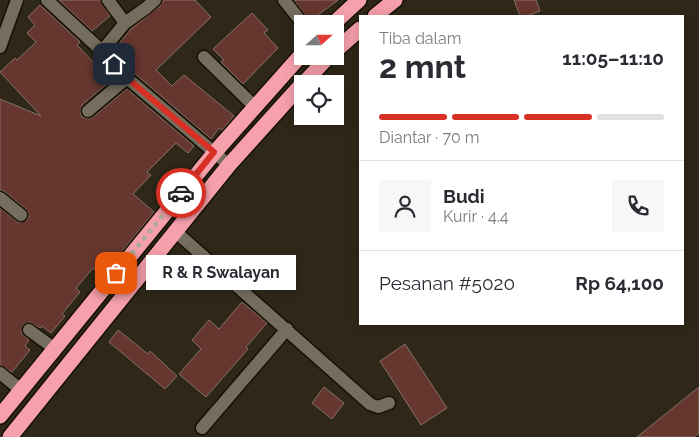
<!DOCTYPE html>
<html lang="id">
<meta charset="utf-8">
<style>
:root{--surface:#fff;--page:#f7f7f7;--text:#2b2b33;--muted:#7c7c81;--line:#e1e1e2;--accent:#d93025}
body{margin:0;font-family:Raleway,sans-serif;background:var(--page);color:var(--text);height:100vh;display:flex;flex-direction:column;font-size:19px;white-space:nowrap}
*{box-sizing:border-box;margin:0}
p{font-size:16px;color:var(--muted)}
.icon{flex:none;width:28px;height:28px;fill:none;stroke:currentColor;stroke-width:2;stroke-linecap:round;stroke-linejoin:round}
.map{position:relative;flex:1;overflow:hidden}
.panel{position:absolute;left:359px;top:15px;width:325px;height:310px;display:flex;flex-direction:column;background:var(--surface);border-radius:0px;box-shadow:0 2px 12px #0003}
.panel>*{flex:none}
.needle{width:32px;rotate:69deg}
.tools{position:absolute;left:294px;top:15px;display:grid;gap:10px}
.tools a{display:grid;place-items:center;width:50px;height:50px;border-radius:0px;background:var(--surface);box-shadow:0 2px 12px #0003;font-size:25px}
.pin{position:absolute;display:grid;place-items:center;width:42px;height:42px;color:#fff;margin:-21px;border-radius:10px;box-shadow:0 2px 8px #0006}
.courier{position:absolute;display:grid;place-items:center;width:50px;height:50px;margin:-25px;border:4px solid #d93025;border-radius:50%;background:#fff;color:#222;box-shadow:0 1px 6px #0007}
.bubble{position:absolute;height:35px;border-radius:0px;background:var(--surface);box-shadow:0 2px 12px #0003;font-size:16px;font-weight:700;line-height:35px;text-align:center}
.overview em{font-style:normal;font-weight:700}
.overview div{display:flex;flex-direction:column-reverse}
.overview{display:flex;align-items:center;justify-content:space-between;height:85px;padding:0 20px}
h1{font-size:32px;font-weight:700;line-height:38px}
.bar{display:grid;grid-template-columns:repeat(4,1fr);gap:8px 5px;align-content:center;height:60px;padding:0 20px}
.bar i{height:6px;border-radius:4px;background:var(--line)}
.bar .on{background:var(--accent)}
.bar p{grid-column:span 4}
.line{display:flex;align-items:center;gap:12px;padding:0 20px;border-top:1px solid var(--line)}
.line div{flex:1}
.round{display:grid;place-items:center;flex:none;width:52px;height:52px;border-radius:0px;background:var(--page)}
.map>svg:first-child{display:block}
.building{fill:#66372e;stroke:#85706c}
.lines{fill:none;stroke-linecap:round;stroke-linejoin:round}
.minor-casing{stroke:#171104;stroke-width:15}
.highway-casing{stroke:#171104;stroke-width:18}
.minor{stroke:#756d5d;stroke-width:12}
.highway{stroke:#f6a0ac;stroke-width:15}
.done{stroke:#afaa9e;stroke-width:5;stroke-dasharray:0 9}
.route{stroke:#d93025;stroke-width:6}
</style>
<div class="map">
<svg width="699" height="437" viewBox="0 0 699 437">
<rect width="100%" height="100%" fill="#2f2819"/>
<path class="building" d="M59,0H100L110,16L92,31Z
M163,0H195L211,17L156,70L172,86L184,75L234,116L222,130L219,128L211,139L133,72L113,51L131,29L160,6Z
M294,0H338L310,21Z
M514,0H536L540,11L527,16H520Z
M40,5L80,42L77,45L96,65L100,61L115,77L82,105L80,112L82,117L89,119L93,117L127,89L194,146L188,153L176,143L147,172L151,175L133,194L154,212L102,276L93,268L76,288L80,292L62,314L65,316L51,333L42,326L40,328L30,322L23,325L21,333L29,340L25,346L30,350L12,372L0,365V208L19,223L27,220L29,216L26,209L5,192L0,190V99L41,116L0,72L15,58L17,60L36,42L27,33L35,25L28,17Z
M252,13L268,30L264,33L278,48L243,84L221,62L224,60L213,49Z
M242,302L267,323L246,347L248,349L206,397L179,374L201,349L192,340L209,320L219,329Z
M118,330L148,354L150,351L177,376L165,389L109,342Z
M405,344L447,408L421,425L380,361Z
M324,387L344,403L332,419L312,403Z
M699,387V433L694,437H637Z"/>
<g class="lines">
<g class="minor-casing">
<path id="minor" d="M47,0L102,51L127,78L229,165
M108,0L125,23
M284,0L303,24
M0,47L17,0
M102,51L125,23L146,8L155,0
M204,57L254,106
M88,111L127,78
M0,198L21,215
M176,232L370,404L378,407L389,403
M29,330L55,349
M0,373L21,390
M202,428L287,329"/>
</g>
<g class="highway-casing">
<path id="highway" d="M375,16L395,0
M333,24L359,0
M335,51L360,29
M303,84L329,56
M0,416L215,152L302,54
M10,437L229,165L302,84"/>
</g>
<use href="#minor" class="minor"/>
<use href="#highway" class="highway"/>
</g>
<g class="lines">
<path class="done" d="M116,273L181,193"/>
<path class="route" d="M114,64L127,78L214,152L181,193"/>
</g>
</svg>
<div class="tools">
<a><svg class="needle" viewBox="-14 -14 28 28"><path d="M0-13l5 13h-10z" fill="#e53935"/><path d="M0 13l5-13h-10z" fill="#7c7c81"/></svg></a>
<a><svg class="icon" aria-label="locate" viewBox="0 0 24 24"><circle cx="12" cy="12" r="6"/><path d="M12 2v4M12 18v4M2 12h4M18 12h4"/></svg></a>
</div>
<div class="pin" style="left:116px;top:273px;background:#ea580c"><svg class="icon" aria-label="bag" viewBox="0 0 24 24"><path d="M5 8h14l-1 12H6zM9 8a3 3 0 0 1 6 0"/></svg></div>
<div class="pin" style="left:114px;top:64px;background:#1f2937"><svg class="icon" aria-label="home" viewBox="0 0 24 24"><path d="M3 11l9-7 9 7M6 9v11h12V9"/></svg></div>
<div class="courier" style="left:181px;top:193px"><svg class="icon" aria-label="car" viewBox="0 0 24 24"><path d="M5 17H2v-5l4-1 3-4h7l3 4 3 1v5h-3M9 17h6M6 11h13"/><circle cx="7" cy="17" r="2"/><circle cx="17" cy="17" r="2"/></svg></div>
<div class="bubble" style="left:146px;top:255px;width:150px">R &amp; R Swalayan</div>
<section class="panel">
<div class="overview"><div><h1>2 mnt</h1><p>Tiba dalam</p></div><em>11:05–11:10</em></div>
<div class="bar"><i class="on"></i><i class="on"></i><i class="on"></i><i></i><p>Diantar · 70 m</p></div>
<div class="line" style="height:90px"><a class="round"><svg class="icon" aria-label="person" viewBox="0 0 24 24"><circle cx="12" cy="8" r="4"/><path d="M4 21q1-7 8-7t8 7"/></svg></a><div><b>Budi</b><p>Kurir · 4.4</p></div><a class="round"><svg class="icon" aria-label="phone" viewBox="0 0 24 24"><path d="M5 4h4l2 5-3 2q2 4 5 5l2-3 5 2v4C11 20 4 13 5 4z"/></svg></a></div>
<div class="line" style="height:65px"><div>Pesanan #5020</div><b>Rp 64,100</b></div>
</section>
</div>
